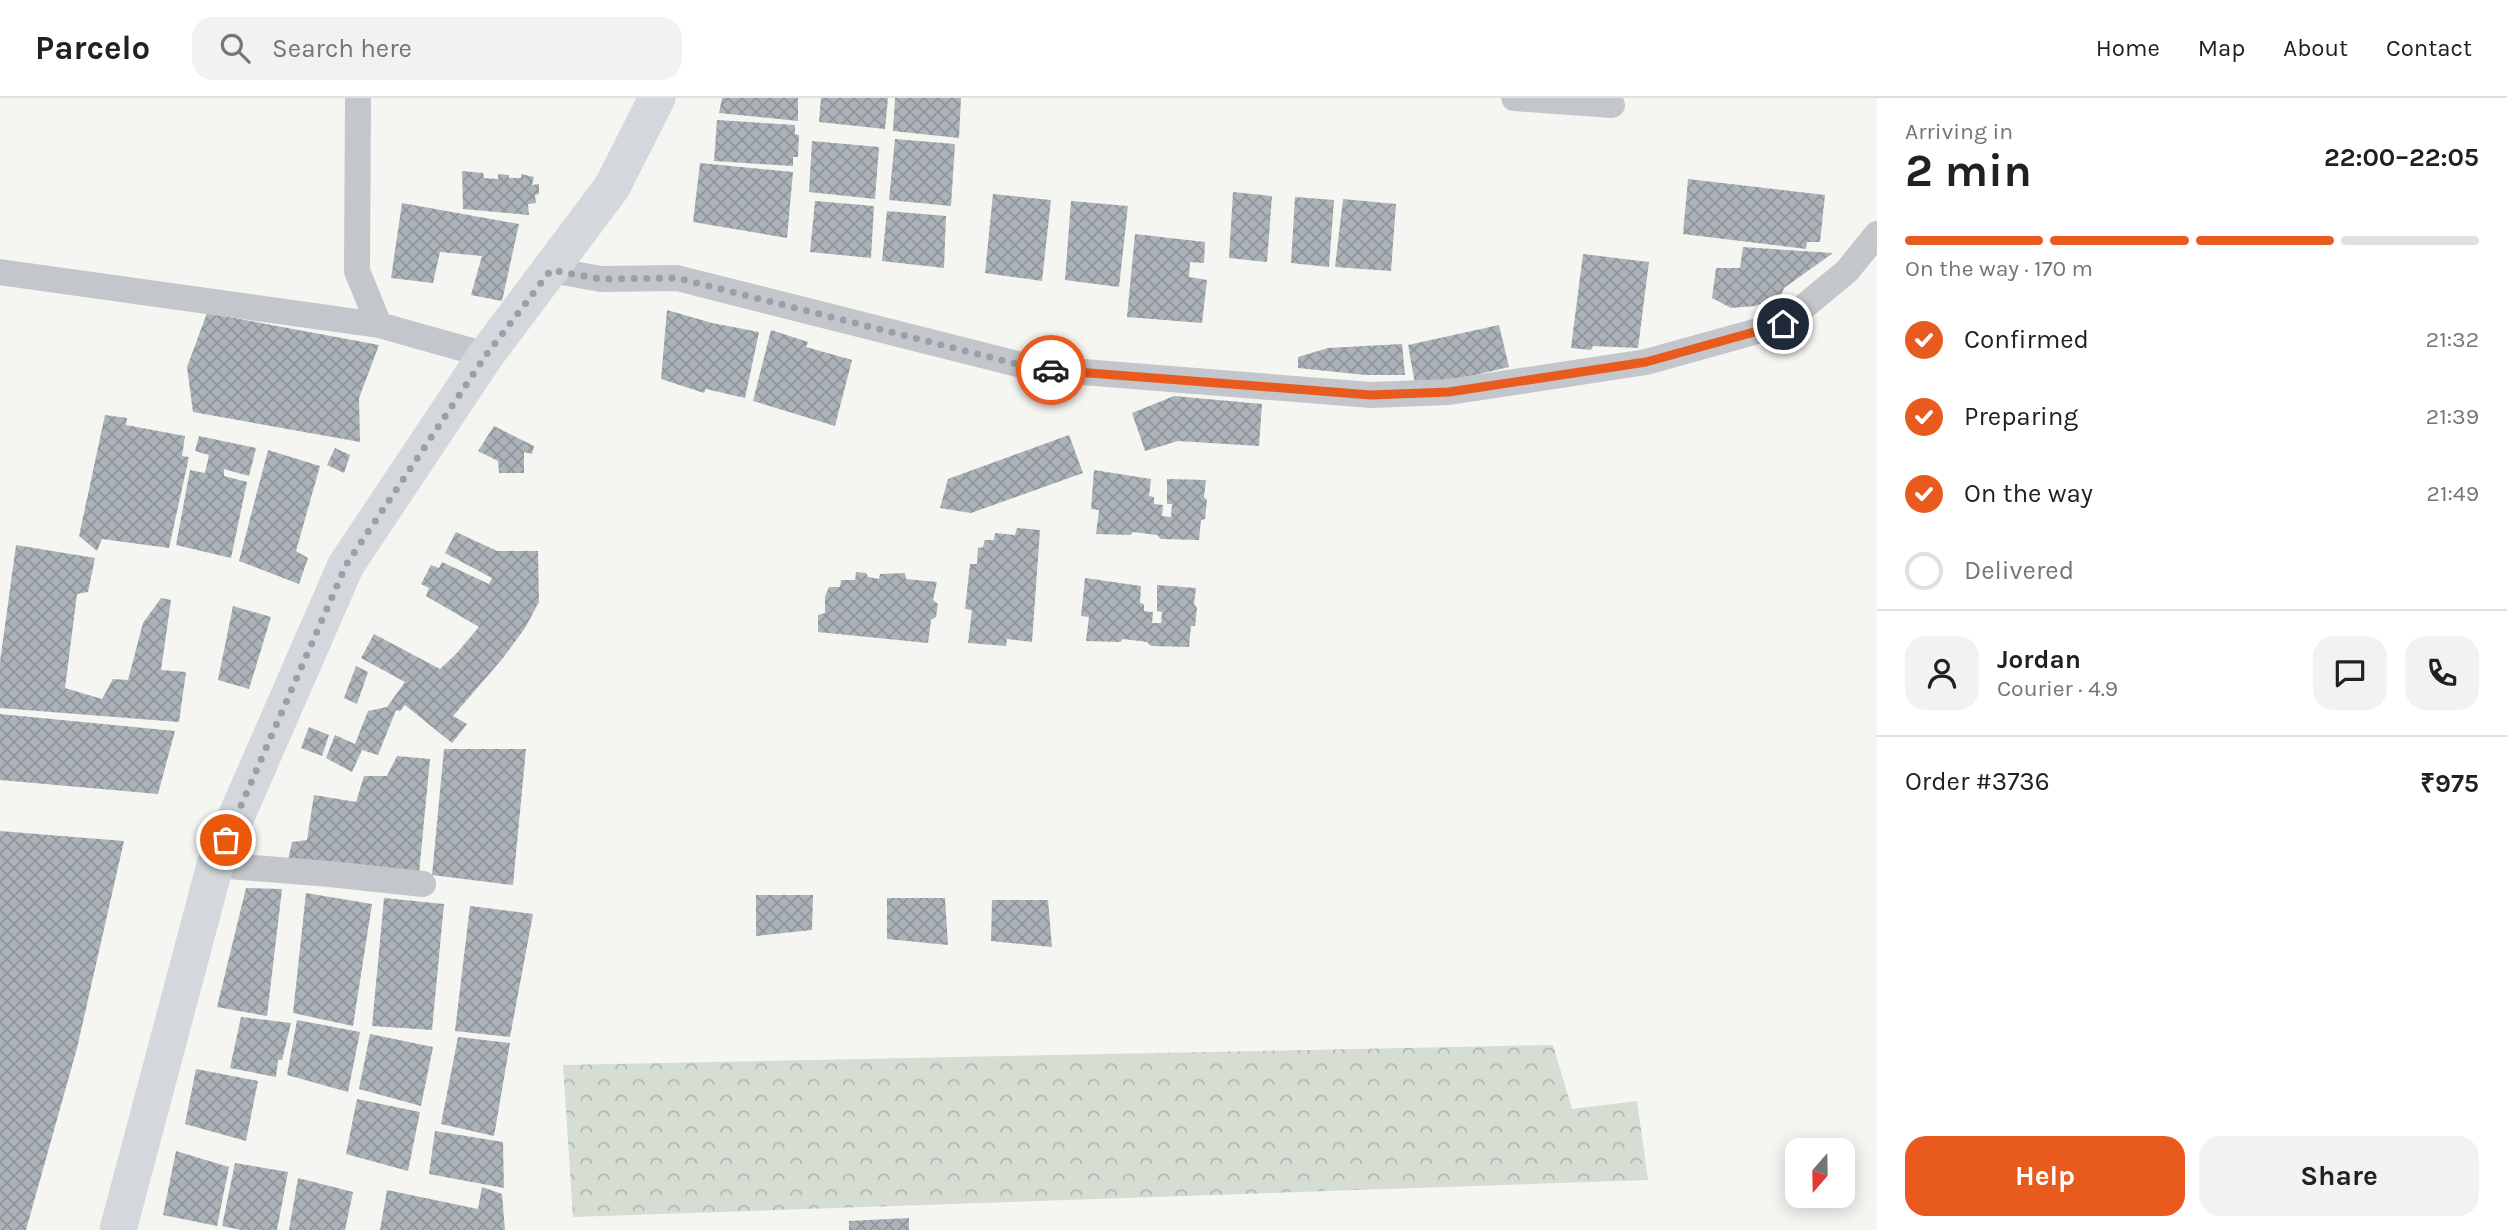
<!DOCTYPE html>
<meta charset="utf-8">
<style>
:root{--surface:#fff;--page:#f2f2f2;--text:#202124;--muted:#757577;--line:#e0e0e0;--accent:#e95a1e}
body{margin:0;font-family:Karla,sans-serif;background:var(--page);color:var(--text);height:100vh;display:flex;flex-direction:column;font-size:26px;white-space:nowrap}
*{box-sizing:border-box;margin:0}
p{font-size:23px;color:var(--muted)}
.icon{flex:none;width:38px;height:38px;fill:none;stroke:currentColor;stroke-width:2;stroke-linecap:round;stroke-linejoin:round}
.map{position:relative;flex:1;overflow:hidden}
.panel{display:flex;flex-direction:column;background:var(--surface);width:630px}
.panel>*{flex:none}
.needle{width:46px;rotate:200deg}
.controls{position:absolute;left:1785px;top:1040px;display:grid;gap:14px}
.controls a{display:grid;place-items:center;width:70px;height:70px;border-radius:14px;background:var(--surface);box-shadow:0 4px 18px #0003;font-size:35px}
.pin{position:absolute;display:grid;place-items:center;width:60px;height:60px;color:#fff;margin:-30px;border:4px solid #fff;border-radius:50%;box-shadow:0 2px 7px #0007}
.courier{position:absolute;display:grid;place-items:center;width:70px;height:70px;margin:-35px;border:5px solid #e95a1e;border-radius:50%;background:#fff;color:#222;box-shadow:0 2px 9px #0007}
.overview em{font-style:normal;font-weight:700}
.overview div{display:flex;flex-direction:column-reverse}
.overview{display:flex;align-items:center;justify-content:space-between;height:119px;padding:0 28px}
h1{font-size:46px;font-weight:700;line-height:52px}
.bar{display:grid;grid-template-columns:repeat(4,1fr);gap:10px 7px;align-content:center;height:84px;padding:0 28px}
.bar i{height:9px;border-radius:5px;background:var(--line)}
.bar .active{background:var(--accent)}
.bar p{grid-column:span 4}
.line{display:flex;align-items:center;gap:18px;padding:0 28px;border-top:2px solid var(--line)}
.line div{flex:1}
.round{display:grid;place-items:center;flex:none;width:74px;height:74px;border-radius:21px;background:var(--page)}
ol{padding:0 28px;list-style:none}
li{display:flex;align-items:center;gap:21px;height:77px}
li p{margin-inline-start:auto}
li .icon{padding:7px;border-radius:50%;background:var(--accent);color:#fff;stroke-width:4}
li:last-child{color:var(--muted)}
li i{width:38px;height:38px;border:4px solid var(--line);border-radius:50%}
.cta{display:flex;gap:14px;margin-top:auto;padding:14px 28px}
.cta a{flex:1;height:80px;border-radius:21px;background:var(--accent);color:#fff;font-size:28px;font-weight:700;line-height:80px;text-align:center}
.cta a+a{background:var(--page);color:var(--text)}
header{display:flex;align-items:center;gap:42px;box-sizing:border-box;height:98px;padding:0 35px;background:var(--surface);border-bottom:2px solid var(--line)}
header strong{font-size:33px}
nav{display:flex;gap:38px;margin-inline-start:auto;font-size:24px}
.search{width:490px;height:63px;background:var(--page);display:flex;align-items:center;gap:18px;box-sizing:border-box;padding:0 24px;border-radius:21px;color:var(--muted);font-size:26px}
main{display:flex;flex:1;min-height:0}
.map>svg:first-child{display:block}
.park{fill:url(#park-crowns)}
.building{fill:url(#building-cross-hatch)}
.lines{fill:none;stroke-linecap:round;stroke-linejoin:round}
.minor{stroke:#c3c6ca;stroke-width:26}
.secondary{stroke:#d4d8dc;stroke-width:37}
.done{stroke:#96a1aa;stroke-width:7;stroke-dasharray:0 12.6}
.route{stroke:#e95a1e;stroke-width:9}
</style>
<header>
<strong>Parcelo</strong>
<div class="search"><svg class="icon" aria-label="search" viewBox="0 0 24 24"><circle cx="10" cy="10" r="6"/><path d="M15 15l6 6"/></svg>Search here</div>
<nav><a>Home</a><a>Map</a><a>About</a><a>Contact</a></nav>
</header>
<main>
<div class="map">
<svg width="1877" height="1132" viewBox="0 0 1877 1132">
<defs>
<pattern id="park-crowns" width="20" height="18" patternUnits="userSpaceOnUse" patternTransform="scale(1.75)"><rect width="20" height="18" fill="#d6ddd3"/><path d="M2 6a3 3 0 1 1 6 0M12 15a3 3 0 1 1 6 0" fill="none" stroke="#b1b8b1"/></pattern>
<pattern id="building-cross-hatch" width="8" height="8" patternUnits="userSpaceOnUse" patternTransform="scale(1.75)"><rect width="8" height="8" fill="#abb2b8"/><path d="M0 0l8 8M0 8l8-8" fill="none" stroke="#8f959b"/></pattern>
</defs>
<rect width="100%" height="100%" fill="#f5f6f2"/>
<path class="park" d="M1553,947L1572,1011L1637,1003L1648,1082L573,1119L563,967Z"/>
<path class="building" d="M722,0H798V23L719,15Z
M821,0H888L885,31L819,24Z
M895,0H961L959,40L893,33Z
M717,22L795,27V36L799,37L798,59H793V68L714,63Z
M895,41L955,46L951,108L889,102Z
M812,43L879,49L875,101L809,94Z
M700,65L793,74L787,140L693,124Z
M462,73L483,75L484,80L498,81V76L509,77V80H521V76L534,79L532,87L539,86V96L535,97L536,105L528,106L529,117L463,111Z
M1688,81L1825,97L1820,144H1807L1806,151L1683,136Z
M1233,94L1272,98L1267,164L1229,160Z
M993,96L1051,102L1042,183L985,175Z
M1295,99L1334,102L1329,169L1291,165Z
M1343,101L1396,106L1391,173L1335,169Z
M815,103L874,108L871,160L810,154Z
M1071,103L1128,108L1119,189L1065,182Z
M402,105L519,126L502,203L471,197L482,158L440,154L433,185L391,180Z
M887,113L946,118L944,170L882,163Z
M1135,136L1205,144L1204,165L1190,164L1189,179L1207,182L1202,225L1127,219Z
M1743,149L1786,152L1833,155L1784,190L1781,198L1755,208L1731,210L1712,200L1716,170H1740Z
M1583,156L1649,164L1638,250L1593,248L1591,252L1571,250Z
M667,212L712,225L759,234L745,300L706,291L704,295L661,281Z
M207,215L379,247L359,300L360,344L193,314L187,269Z
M1499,227L1509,269L1416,291L1408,247Z
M771,232L808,244L806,249L852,262L835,328L753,303Z
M1402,246L1405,277H1366L1298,270V259L1328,250Z
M1174,298L1262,306L1259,348L1178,343L1145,353L1132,315Z
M105,317L127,320L126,327L185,338L182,358L189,359L169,450L102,441L97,453L79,438Z
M494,328L534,348L532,356L524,354V375H499L498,363L478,353Z
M1069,337L1083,375L971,415L940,410L948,381Z
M199,338L256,350L249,378L224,371V378L247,384L231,460L176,447L190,372L205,375L209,357L195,353Z
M335,350L350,357L344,375L327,367Z
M268,352L320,368L296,453L308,460L299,486L239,463Z
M1094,372L1151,381L1149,398L1154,399V406L1163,407L1162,418L1171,419L1172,406H1167V381L1206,382L1204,399L1207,402L1205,421L1201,422L1199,442L1161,441L1157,437L1133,434L1130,437L1096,436L1099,412L1091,411Z
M1017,430L1040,432L1032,544L1007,541L1006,548L968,545L972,512L965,511L970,466H977L978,450L983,449L985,442H994L995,435L1015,437Z
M456,434L497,453H538L539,504L525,530L503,560L453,618L467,626L452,645L405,607L400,613L396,612L378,657L362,652L352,674L326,660L335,637L355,646L368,613L387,609L405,584L361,560L374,536L440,571L455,557L479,529L426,498L429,490L421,486L431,467L439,470L442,464L489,486L492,480L445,455Z
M16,447L95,460L88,494L77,496L65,590L102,601L113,581L128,582L143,525L161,500L171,502L161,572L186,574L179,624L0,610V564Z
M856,474L866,475L868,479L879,481L880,476L905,475L906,481L937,484L933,502L938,506L936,519L931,522L928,545L818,534V517L825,515V498L829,489H840L841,482H855Z
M1085,480L1141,488L1140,505L1144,506V513L1153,514L1152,525H1161L1162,514L1157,513V487L1196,490L1194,506L1197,510L1195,528H1191L1189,549L1151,548L1147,544L1123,541L1120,544L1086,543L1089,519L1081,518Z
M233,508L271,519L249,591L218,582Z
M356,568L368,574L357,606L344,600Z
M0,616L175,633L158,696L0,682Z
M309,629L329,637L322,658L301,650Z
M444,651H526L513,787L432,777Z
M397,658L430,661L419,775L288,762L292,744L307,742L314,697L356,704L364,678H387Z
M0,733L124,743L77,950L26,1132H0Z
M246,790L282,791L267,918L217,909Z
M306,795L372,806L353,928L293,915Z
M756,797H813L812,832L756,838Z
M384,800L444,806L432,932L372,928Z
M887,800H945L948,847L887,841Z
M992,802H1048L1052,849L991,843Z
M470,808L533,816L510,939L455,933Z
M241,919L291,925L282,962H278L276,979L230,970Z
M297,922L360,934L348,994L287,977Z
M370,936L433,949L421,1008L359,991Z
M458,939L510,945L494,1038L441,1026Z
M196,971L258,983L246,1043L185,1026Z
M357,1001L420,1014L408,1073L346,1056Z
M435,1033L503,1044L504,1090L429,1076Z
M176,1053L229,1069L217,1128L163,1117Z
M235,1065L288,1074L277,1132H241L222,1128Z
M298,1080L353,1094L345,1132H289Z
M482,1089L502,1096L505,1132H380L387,1092L478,1111Z
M909,1120V1132H849V1123Z"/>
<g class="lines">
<path class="minor" d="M358,0L357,173L379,227L486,257
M1514,0L1612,7
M551,172L601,181L677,180L1033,270L1371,297L1449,294L1646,264L1783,226L1847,173L1877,136
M0,174L379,227
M215,767L330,776L423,786"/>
<path class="secondary" d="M118,1132L215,767L346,467L486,257L612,89L657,0"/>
</g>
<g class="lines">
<path class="done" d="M226,742L346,467L486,257L551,172L601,181L677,180L1033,270L1051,272"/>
<path class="route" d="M1051,272L1371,297L1449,294L1646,264L1783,226"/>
</g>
</svg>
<div class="controls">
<a><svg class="needle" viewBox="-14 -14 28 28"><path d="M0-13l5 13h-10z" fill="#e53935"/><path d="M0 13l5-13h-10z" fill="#757577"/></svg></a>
</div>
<div class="pin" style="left:226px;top:742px;background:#ea580c"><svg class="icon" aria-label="bag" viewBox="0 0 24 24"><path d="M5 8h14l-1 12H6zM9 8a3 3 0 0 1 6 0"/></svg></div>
<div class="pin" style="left:1783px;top:226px;background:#1f2937"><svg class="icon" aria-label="home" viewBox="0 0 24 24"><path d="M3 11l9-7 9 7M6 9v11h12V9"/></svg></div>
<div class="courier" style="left:1051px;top:272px"><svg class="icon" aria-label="car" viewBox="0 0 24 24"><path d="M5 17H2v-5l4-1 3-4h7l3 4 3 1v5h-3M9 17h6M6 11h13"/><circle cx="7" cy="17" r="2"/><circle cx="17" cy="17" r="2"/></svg></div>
</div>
<section class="panel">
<div class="overview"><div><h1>2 min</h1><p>Arriving in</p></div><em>22:00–22:05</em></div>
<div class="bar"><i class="active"></i><i class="active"></i><i class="active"></i><i></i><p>On the way · 170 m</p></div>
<ol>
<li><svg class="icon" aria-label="check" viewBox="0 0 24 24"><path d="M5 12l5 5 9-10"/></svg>Confirmed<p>21:32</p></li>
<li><svg class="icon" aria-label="check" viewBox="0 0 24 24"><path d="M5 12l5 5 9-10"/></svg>Preparing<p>21:39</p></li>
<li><svg class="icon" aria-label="check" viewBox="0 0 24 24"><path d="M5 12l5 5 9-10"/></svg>On the way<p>21:49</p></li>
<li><i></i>Delivered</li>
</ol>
<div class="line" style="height:126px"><a class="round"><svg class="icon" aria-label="person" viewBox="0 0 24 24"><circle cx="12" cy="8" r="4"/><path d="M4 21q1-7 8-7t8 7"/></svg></a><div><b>Jordan</b><p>Courier · 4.9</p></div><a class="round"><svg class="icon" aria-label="chat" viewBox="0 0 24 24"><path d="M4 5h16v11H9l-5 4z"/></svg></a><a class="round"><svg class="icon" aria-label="phone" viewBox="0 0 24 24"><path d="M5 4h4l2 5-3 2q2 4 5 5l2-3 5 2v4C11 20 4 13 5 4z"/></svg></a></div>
<div class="line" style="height:91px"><div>Order #3736</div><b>₹975</b></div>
<div class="cta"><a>Help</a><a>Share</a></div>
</section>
</main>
